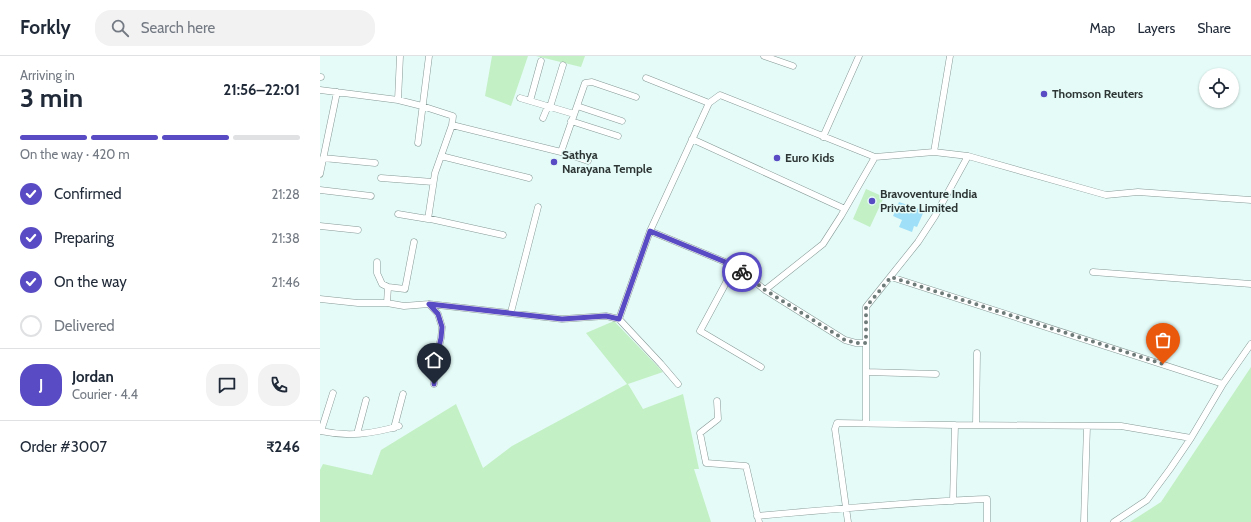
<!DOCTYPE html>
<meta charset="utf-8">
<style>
:root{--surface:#fff;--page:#f2f2f3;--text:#1f2937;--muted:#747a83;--line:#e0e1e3;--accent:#594bc3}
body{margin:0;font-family:Cabin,sans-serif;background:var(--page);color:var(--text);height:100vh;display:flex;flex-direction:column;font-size:15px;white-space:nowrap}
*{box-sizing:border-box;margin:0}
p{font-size:13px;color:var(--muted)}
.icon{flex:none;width:22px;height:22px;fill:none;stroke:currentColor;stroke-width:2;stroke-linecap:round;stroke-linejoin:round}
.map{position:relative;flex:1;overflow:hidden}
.drawer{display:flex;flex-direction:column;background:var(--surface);width:320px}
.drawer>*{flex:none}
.tools{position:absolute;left:879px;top:12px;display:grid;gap:8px}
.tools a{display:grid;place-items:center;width:40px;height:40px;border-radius:50%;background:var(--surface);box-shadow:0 1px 3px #0004;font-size:20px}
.pin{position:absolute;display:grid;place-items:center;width:34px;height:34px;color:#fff;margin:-41px -17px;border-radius:50% 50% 50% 0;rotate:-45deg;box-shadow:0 0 4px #0007}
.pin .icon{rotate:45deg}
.courier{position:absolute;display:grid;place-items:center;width:40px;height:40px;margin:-20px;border:3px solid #594bc3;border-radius:50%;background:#fff;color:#222;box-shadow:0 1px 5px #0007}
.head em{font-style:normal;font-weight:700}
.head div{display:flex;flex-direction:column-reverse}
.head{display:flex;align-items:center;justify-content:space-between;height:68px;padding:0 20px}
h1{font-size:26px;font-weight:700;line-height:30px}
.bar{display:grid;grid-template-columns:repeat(4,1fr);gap:6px 4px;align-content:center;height:48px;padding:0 20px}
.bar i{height:5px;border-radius:3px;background:var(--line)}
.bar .active{background:var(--accent)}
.bar p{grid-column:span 4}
.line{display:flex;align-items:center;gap:10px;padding:0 20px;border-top:1px solid var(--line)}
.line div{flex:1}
.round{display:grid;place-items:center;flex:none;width:42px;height:42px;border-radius:16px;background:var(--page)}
ol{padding:0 20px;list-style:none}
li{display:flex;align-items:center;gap:12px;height:44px}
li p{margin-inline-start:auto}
li .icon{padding:4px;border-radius:50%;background:var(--accent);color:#fff;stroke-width:4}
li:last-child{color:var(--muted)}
li i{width:22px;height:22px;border:2px solid var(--line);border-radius:50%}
header{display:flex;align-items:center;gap:24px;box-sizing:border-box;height:56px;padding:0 20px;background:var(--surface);border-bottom:1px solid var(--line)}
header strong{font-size:19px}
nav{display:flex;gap:22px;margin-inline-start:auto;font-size:14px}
.search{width:280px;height:36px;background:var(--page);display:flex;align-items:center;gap:10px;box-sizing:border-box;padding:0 14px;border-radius:16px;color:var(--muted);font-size:15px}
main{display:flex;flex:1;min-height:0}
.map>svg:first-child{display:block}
.green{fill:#c3f0c5}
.water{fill:#9fdff8}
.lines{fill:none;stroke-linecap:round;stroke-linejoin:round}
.minor-casing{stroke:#869996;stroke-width:7}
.minor{stroke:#fff;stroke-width:6}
.done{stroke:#6e7b79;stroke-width:4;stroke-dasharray:0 7.2}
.route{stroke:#594bc3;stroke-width:5}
.poi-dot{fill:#594bc3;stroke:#e5fbf7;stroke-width:1.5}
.labels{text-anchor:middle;stroke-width:3;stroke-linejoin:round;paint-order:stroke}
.poi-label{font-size:12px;font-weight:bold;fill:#2e3635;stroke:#e5fbf7;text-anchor:start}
</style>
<header>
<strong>Forkly</strong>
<div class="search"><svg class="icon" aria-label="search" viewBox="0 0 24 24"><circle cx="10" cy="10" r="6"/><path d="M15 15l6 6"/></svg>Search here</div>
<nav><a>Map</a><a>Layers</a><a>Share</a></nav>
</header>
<main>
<section class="drawer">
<div class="head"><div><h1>3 min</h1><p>Arriving in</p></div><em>21:56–22:01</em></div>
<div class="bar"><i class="active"></i><i class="active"></i><i class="active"></i><i></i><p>On the way · 420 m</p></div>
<ol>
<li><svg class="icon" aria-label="check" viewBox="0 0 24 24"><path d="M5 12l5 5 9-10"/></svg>Confirmed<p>21:28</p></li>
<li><svg class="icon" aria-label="check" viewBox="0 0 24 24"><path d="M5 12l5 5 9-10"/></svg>Preparing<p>21:38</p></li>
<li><svg class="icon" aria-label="check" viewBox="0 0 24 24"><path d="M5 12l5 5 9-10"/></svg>On the way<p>21:46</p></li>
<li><i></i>Delivered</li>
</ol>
<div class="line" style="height:72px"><b class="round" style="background:var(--accent);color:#fff">J</b><div><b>Jordan</b><p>Courier · 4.4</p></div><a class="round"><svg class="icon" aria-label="chat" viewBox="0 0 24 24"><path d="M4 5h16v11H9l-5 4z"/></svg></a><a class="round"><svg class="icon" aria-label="phone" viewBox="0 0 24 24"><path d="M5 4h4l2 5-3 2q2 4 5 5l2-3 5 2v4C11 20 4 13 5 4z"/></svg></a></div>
<div class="line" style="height:52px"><div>Order #3007</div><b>₹246</b></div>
</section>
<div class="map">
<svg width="931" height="466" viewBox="0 0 931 466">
<rect width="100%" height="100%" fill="#e5fbf7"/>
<path class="green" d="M172,0H208L191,50L165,40Z
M216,0H265L261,11Z
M546,133L564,141L550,171L533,163Z
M294,265L343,316L308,328L323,353L363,338L379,413H374L391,466H0V414L3,408L52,419L61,394L136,348L163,412L192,390L307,328L266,277Z
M931,311V466H810L841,446Z"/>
<path class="water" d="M579,146L604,155L597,171L594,170L592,176L579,171L582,164L573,160Z"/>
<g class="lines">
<g class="minor-casing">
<path id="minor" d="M444,0L473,10
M0,21H1
M326,22L389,47
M0,34L78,44L102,50L133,60L132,69L115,117L108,163L78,158
M200,42L254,58
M78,44L80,0
M210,45L221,5
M257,50L302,65
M230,51L243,9
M223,62L228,50
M251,65L298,80
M132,69L241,96L268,105
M503,81L539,0
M372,83L525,153
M98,87L109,0
M241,96L265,27L272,26L316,41
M614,96L630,0
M121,100L209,122
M3,102L55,107
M0,118L17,36
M61,122L113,126
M0,134L51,140
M106,162L183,179
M0,170L38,174
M57,206V217L62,228L68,231L67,247
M415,210L380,275L441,311
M773,216L931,228
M571,221L903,328
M68,231L85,233L94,186
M445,234L503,188L521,160L555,101
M0,243L38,247H67L84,250L109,248L242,263L286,260L299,263L341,308L358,328
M109,248L118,258L122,271L121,282L116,304L114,328
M191,256L218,151
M299,263L330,175
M546,287H536L525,284L445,234L415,210L330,175L389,47L400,39L555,101L614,96L648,100L786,139L818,136L931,144
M546,316L616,318
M397,345L398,363L380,377L386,407L426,410L439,466
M546,367V251L598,186L615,160L648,100
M656,369L657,297
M74,372L83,338
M0,375C28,381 52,378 79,370
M1,375L13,337
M37,378L46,344
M633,445L635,369
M437,460C514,453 590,446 667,443V466
M528,466L515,373L517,367L635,369L801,370L871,382L903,328L931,288
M764,466L767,370
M794,466L827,444L850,413L871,382"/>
</g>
<use href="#minor" class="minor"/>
</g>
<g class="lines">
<path class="done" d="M422,216L445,234L525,284L536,287H546V251L571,221L843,308"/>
<path class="route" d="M114,328L116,304L121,282L122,271L118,258L109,248L242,263L286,260L299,263L330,175L415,210L422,216"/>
</g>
<g class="poi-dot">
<circle cx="724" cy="38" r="4"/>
<circle cx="457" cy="102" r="4"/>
<circle cx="234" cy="106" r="4"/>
<circle cx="552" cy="145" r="4"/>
</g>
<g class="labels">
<g class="poi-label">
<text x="732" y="42">Thomson Reuters</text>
<text x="242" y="103">Sathya<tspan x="242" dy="14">Narayana Temple</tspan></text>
<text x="465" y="106">Euro Kids</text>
<text x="560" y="142">Bravoventure India<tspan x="560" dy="14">Private Limited</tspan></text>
</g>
</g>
</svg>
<div class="tools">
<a><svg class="icon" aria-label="locate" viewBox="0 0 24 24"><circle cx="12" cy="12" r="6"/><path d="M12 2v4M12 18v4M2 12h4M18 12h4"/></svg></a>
</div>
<div class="pin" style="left:843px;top:308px;background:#ea580c"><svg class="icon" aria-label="bag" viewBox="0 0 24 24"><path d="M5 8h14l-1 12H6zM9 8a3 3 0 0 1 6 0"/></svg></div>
<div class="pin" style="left:114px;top:328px;background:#1f2937"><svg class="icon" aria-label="home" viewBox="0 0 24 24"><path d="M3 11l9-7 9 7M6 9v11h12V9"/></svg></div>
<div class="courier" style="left:422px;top:216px"><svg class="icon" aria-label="bike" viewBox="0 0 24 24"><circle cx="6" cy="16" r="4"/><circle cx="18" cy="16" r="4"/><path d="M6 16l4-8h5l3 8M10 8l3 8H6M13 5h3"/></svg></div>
</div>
</main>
